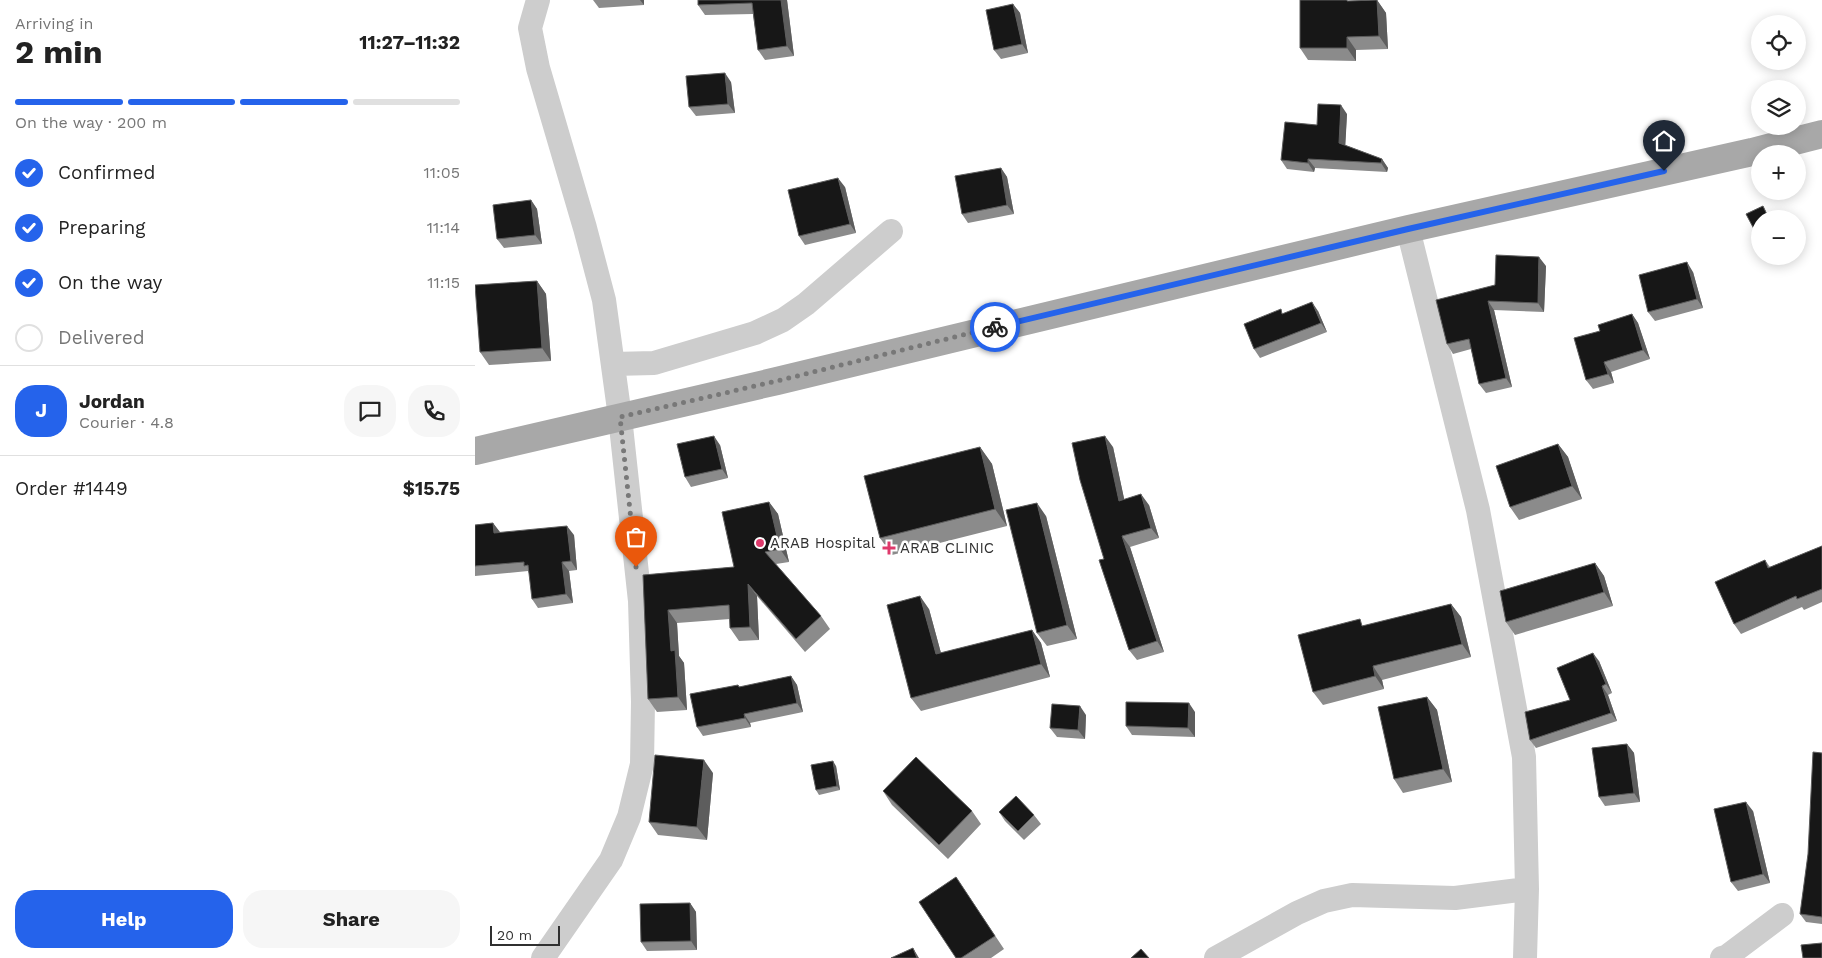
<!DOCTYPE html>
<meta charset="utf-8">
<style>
:root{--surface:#fff;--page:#f6f6f6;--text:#222;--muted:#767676;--line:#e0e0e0;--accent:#2563eb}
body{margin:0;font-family:"Work Sans",sans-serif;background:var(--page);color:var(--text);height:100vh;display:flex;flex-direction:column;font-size:19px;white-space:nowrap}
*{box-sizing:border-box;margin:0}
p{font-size:16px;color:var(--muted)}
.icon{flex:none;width:28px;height:28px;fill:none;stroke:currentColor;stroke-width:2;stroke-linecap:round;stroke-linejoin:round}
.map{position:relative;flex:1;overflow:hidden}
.details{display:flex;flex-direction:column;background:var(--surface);width:475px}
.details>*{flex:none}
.tools{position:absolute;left:1276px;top:15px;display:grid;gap:10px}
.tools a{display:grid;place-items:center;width:55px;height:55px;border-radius:50%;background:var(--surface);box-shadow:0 2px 12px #0003;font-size:25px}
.scale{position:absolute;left:15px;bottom:12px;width:70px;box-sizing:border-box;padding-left:5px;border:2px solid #303030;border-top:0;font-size:14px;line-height:18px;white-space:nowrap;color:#303030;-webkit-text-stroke:4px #fff;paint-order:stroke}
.pin{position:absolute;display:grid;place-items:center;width:42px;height:42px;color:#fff;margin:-51px -21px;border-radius:50% 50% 50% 0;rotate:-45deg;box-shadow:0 0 5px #0007}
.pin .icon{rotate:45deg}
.courier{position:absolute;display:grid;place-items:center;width:50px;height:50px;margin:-25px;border:4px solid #2563eb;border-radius:50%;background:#fff;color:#222;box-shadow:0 1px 6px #0007}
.headline em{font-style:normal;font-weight:700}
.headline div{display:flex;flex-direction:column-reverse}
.headline{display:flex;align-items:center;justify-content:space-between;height:85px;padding:0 15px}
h1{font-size:32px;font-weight:700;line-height:38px}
.bar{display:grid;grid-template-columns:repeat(4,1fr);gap:8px 5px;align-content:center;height:60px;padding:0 15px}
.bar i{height:6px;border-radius:4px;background:var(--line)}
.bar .active{background:var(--accent)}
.bar p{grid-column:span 4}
.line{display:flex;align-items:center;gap:12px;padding:0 15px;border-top:1px solid var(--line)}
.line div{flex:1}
.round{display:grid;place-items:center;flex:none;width:52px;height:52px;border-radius:20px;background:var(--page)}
ol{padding:0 15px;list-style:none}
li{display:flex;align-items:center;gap:15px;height:55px}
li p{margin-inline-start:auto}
li .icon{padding:5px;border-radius:50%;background:var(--accent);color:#fff;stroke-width:4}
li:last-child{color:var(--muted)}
li i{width:28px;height:28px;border:2px solid var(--line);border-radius:50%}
.action{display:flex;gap:10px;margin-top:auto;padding:10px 15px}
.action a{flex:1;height:58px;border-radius:20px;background:var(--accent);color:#fff;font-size:20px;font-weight:700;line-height:58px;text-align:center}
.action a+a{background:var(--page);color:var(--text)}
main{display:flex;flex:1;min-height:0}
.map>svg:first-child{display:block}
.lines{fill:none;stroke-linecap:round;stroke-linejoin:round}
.street{stroke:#cdcdcd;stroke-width:24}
.primary{stroke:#a8a8a8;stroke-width:28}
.wall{fill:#8b8b8b}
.shaded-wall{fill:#5d5d5d}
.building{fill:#171717;stroke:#5d5d5d}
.done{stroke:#787878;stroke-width:5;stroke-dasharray:0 9}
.route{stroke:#2563eb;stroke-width:6}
.poi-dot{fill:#df3a6c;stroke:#fff;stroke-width:2}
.labels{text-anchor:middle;stroke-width:5;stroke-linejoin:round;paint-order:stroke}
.poi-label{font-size:15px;fill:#303030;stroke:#fff;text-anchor:start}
</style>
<main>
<section class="details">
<div class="headline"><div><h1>2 min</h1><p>Arriving in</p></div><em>11:27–11:32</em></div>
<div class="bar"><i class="active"></i><i class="active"></i><i class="active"></i><i></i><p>On the way · 200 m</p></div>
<ol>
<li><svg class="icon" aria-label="check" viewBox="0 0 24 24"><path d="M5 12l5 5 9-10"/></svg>Confirmed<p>11:05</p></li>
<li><svg class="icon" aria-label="check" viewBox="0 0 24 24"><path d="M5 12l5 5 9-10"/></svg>Preparing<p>11:14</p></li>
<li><svg class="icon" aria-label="check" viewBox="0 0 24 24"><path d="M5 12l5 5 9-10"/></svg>On the way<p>11:15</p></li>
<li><i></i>Delivered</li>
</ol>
<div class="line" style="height:90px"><b class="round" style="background:var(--accent);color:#fff">J</b><div><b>Jordan</b><p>Courier · 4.8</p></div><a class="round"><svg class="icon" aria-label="chat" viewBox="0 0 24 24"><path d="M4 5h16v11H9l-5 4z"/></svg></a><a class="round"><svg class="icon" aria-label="phone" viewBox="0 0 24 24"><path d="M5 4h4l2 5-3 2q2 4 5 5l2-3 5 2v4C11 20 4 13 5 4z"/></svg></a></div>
<div class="line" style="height:65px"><div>Order #1449</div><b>$15.75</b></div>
<div class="action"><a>Help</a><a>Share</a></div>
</section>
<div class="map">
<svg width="1347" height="958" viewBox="0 0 1347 958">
<rect width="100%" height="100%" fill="#fff"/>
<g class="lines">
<path class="street" d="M63,0L55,28L63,68L110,228L129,300L145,417L165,601L168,702L167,764L154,817L136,860L68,958
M933,229L1003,510L1049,757L1052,889L1050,958
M138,364L179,363L280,333L308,320L331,304L416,231
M741,958L822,913L849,901L877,895L980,898L1052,889
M1247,958L1251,957L1307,915"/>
<path class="primary" d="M0,451L302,381L933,229L1277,152L1347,134"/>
</g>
<path class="wall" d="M118,0H169V5L124,8Z
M312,0L319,56L290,60L283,50L278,14L230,15L223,5Z
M902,0L911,13L913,49L881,50V61L833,60L825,48L881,1Z
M538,4L545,13L553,53L526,59L519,50Z
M256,82L260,113L221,116L214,107Z
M872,114L870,145L907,159L913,168L912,172L840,168L839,172L812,169L806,160L842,125Z
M526,168L532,177L539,214L493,223L487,214Z
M370,187L381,233L330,245L324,236Z
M56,200L62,209L67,244L29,248L22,239Z
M1288,206L1295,219H1285V235L1283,236L1271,214Z
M1071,266L1069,312L1019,310L1037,387L1011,393L1004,384L996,349L978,354L972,344L1020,285Z
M1218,272L1228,308L1180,321L1173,312Z
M62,281L71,294L76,361L14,365L5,352Z
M843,311L852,332L785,358L779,349L808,313Z
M1157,314L1163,323L1175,359L1136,372L1139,383L1118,389L1111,380L1125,331Z
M1083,444L1093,457L1107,499L1044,520L1035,507Z
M245,445L253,478L216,487L210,477Z
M505,447L517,464L532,526L417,555L405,538Z
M638,447L649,499L674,505L684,538L655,547L689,652L662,660L654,650L629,559Z
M294,502L303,514L314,562L301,564L346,616L355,629L330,652L282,596L284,640L264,641L255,628V619L202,623L204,656L209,663L212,710L182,712L173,699L168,575L259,567Z
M571,516L602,639L572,646L562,633Z
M18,523L25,533L99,535L102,570L94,571L98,603L63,608L57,599L54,573L53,571L0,576V525Z
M1347,546V602L1329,610L1327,607L1266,634L1259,624L1290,560L1295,567Z
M1120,563L1129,576L1138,606L1040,635L1031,622Z
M976,604L986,617L996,657L907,680L909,689L848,705L838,692L889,626Z
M454,609L466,653L557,630L566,643L575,677L446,711L436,698Z
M1124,661L1137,693L1133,695L1142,721L1061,748L1055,740L1095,700Z
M316,676L322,685L328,712L275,723L276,727L228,736L222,727L263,685L265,687Z
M952,697L962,710L977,782L928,793L919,779Z
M720,712V737L657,735L651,726Z
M611,715L610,739L582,737L575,728Z
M1152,744L1159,753L1165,802L1130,806L1124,797Z
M1347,753V924L1331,922L1325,914Z
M361,766L365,790L344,795L341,790Z
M238,773L232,840L183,835L174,822Z
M408,791L497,811L506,824L473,859L417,805Z
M1278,811L1295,883L1263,891L1256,882Z
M524,812L559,815L566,824L549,840L530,821Z
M481,877L529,949L516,958H481Z
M215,903L221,912L222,950L172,951L166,942Z"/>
<path class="shaded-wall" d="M165,0H169V5Z
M306,0H312L319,56L312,46Z
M902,0L911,13L913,49L904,36Z
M538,4L545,13L553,53L547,44Z
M872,37L881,50V61L872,48Z
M250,73L256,82L260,113L253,104Z
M866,105L872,114L870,152L864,143Z
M833,159L840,168L839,172L833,163Z
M907,159L913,168L912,172L906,163Z
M526,168L532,177L539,214L532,205Z
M363,178L370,187L381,233L375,224Z
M56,200L62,209L67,244L60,235Z
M1064,257L1071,266L1069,312L1063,303Z
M1212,262L1218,272L1228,308L1222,299Z
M62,281L71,294L76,361L67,348Z
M1013,301L1019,310L1037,387L1031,378Z
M837,302L843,311L852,332L846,323Z
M1157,314L1163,323L1175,359L1168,350Z
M1129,362L1136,372L1139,383L1133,374Z
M239,436L245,445L253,478L247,469Z
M630,436L638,447L652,512L644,501Z
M1083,444L1093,457L1107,499L1097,486Z
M505,447L517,464L532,526L520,509Z
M666,494L674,505L684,538L676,528Z
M294,502L303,514L314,562L305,549Z
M562,503L571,516L602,639L592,625Z
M18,523L25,532L26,542L19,533Z
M92,526L99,535L102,570L96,561Z
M647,536L655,547L689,652L682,641Z
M87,562L94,571L98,603L91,594Z
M1120,563L1129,576L1138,606L1129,592Z
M273,584L282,596L284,640L275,627Z
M445,596L454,609L470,668L461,654Z
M976,604L986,617L996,657L987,644Z
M193,610L202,623L204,656L209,663L212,710L203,697L196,651Z
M557,630L566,643L575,677L566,664Z
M1118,653L1124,661L1137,693L1131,684Z
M898,666L907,680L909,689L900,676Z
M316,676L322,685L328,712L322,703Z
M1127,686L1133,695L1142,721L1136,713Z
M952,697L962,710L977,782L968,769Z
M714,703L720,712V737L713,728Z
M605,706L611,715L610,739L603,730Z
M269,714L275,723L276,727L270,718Z
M1152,744L1159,753L1165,802L1159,793Z
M229,760L238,773L232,840L222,827Z
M358,761L361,766L365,790L362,786Z
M1271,802L1278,811L1295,883L1288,874Z
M215,903L221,912L222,950L216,941Z
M438,948L444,958H442Z"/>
<path class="building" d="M223,0H306L312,46L283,50L277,3L223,5Z
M825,0H872V1L902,0L904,36L872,37V48H825Z
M538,4L547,44L519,50L511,10Z
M250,73L253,104L214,107L211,76Z
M843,104L866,105L864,143L907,159L906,163L833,159V163L806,160L810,122L842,125Z
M526,168L532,205L487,214L480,176Z
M363,178L375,224L324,236L313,190Z
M56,200L60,235L22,239L18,205Z
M1288,206L1294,219H1285V229L1280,231L1271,214Z
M1021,255L1064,257L1063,303L1013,301L1031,378L1004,384L994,339L972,344L961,300L1020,285Z
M1212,262L1222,299L1173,312L1164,275Z
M62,281L67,348L5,352L0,285Z
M837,302L846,323L779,349L769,324L806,309L807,314Z
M1157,314L1168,350L1129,362L1133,374L1111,380L1099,338L1125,331L1123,325Z
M239,436L247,469L210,477L202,444Z
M630,436L644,501L666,494L676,528L647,536L682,641L654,650L624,560L629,559L605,480L597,443Z
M1083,444L1097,486L1035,507L1021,466Z
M505,447L520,509L405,538L389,476Z
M294,502L305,549L290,552L346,616L321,639L273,584L275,627L255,628L254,605L193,610L196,651L200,650L203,697L173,699L168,575L259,567L247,512Z
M562,503L592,625L562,633L531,510Z
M18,523L19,533L92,526L96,561L87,562L91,594L57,599L53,565L49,566V562L0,566V525Z
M1347,546V589L1322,599L1321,596L1259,624L1240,582L1290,560L1293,568Z
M1120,563L1129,592L1031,622L1025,591Z
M445,596L461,654L557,630L566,664L436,698L412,605Z
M976,604L987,644L898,666L900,676L838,692L823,635L885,619L887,626Z
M1118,653L1131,684L1127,686L1136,713L1055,740L1050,712L1095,700L1082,668Z
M316,676L322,703L269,714L270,718L222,727L215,694L263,685L264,687Z
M952,697L968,769L919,779L903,707Z
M651,702L714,703L713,728L651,726Z
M577,704L605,706L603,730L575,728Z
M1152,744L1159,793L1124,797L1117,748Z
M1338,752L1347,753V917L1325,914L1333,854Z
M180,755L229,760L222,827L174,822Z
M441,757L497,811L464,845L408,791Z
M358,761L362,786L341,790L336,765Z
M541,796L559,815L543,831L524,812Z
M1271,802L1288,874L1256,882L1239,809Z
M481,877L520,936L486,958H481L444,902Z
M215,903L216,941L166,942L165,904Z
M1347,943V958H1328L1326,945Z
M438,948L442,958H416Z
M666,949L674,958H656Z"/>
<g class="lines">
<path class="done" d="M161,567L145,417L302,381L520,327"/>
<path class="route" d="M520,327L933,229L1189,171"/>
</g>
<g class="poi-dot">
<circle cx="285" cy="543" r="5"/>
<path d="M411.5 540.5h5v5h5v5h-5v5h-5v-5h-5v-5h5z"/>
</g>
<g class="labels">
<g class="poi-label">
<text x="295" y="548">ARAB Hospital</text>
<text x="425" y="553">ARAB CLINIC</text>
</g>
</g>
</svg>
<div class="tools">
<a><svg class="icon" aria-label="locate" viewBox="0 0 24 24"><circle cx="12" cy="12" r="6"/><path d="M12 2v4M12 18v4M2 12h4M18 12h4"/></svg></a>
<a><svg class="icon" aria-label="layers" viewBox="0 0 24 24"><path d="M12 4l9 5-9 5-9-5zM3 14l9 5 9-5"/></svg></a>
<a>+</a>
<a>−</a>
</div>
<div class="scale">20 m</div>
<div class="pin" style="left:161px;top:567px;background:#ea580c"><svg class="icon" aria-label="bag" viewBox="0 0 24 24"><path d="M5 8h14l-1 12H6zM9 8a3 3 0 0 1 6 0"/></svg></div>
<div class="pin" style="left:1189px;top:171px;background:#1f2937"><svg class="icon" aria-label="home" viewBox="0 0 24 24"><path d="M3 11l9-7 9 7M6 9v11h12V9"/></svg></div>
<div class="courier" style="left:520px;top:327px"><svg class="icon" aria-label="bike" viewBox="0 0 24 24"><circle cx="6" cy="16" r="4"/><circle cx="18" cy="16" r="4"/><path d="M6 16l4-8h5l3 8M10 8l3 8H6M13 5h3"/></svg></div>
</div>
</main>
